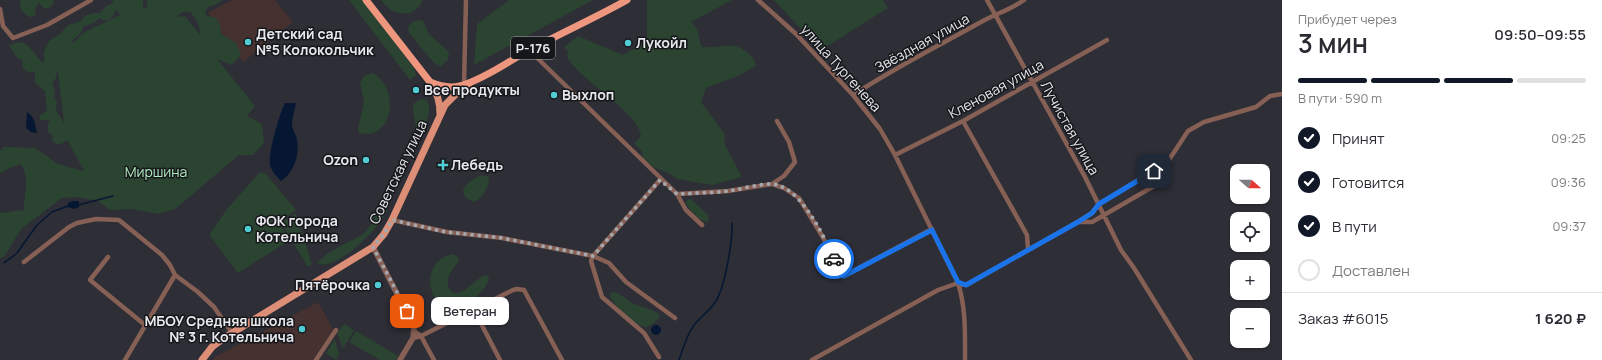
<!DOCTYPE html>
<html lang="ru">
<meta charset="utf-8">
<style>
:root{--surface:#fff;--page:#f7f7f7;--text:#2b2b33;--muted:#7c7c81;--line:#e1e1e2;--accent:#111827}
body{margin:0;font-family:Manrope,sans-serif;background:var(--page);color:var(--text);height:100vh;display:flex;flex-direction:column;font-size:15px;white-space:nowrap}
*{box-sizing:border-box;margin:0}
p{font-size:13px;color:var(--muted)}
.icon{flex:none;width:22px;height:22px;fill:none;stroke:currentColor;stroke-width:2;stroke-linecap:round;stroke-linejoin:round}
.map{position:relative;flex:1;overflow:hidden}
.drawer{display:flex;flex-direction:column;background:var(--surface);width:320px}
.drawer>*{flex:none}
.needle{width:26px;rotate:110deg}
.fabs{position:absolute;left:1230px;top:164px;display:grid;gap:8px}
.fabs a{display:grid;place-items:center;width:40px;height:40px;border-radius:8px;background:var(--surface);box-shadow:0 1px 3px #0004;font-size:20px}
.pin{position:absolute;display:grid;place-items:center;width:34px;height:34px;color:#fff;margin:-17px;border-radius:8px;box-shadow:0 2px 6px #0006}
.courier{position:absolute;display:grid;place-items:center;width:40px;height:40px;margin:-20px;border:3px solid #1a73e8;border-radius:50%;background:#fff;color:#222;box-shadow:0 1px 5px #0007}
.bubble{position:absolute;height:28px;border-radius:8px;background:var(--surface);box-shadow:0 1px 3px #0004;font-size:13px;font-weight:600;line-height:28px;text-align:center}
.headline em{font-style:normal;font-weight:600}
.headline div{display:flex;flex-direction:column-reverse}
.headline{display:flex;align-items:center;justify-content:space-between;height:68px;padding:0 16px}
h1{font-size:26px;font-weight:600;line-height:30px}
.bar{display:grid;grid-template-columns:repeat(4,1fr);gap:6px 4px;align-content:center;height:48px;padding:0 16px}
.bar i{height:5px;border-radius:3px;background:var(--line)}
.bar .on{background:var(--accent)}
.bar p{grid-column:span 4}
.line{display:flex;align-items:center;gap:10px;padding:0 16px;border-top:1px solid var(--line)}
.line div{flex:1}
ol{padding:0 16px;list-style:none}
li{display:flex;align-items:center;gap:12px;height:44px}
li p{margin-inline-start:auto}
li .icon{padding:4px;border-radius:50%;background:var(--accent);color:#fff;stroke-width:4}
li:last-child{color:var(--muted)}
li i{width:22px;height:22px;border:2px solid var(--line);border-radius:50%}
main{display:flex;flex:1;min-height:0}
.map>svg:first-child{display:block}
.education{fill:#45312f}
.green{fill:#2b4431;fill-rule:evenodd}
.water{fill:#061733}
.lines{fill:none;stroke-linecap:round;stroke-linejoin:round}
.stream{stroke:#061733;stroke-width:1.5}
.minor{stroke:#876055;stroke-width:4.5}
.tertiary{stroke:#876055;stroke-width:5.5}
.primary{stroke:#dd8e77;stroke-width:7}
.trunk{stroke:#ee977e;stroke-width:7}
.done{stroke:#a6a7ad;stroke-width:4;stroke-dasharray:0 7.2}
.route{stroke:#1a73e8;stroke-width:5}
.poi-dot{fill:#51ccd4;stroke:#16171a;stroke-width:1.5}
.labels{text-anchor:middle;stroke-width:3;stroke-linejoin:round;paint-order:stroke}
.shield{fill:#16171a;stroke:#a8a9ae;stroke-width:1}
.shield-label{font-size:13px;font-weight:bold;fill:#e7e8ed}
.poi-label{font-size:14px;font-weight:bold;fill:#e7e8ed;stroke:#16171a;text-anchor:start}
.street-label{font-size:14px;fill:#e7e8ed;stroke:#16171a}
.park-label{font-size:14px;fill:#b0edbe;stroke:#16171a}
</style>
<main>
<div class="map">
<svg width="1282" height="360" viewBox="0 0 1282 360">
<rect width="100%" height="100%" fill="#2d2e36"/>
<path class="education" d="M232,0H275L293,22L243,62L208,13Z
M318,302L334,331L314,360H213L215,357Z"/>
<path class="green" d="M21,0H53L54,3L51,7L44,9L39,3L36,6L35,16L30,17C23,13 18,9 21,0Z
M113,0H143V7L146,9L148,5L146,0H223L217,4L208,7L205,13L207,16L216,18L220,24L221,34L236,43L241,54L236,61L231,65L217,59L255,106L247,116L262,124L264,143L253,155H239L175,209L159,214L131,209L110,210L98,201L76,197L62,198L21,229L4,257L0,258V212L3,213L15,211L24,210C23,193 31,181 21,164L10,168L1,173L0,172V151L3,147L35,148L58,164L84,171L67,139V141L58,145L52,141L53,136L48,132V124L50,120H40V115L47,111L45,91L35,83V71L30,73L23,69L22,60L16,57L9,45C29,35 31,54 44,63V52L49,41L60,34L68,25L81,21L85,16L93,13H100L106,6L113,3ZM116,9L120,15L83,33L73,43L72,41L80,34L84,26L94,23L99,18L103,20H109L114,15ZM183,12H190C197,19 200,26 200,35L185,16L166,18L176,17ZM57,71L58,72L64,123L56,110L57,102L54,97L55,89L52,83L56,78Z
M349,0H363L414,68L416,75L410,80Z
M381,0H423C414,20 392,16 381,0Z
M509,0H593L474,65L477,24Z
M647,0H732L691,22C700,29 698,38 702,47C721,49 732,39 748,53C753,57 754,59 756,66L738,76L706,88L701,102L724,133L725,145L742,177L712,185L677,179L669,173L655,168L643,158L642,151L634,144L641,136C639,112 580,81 567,57L568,51L564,47L578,36L623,55L647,42Z
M774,0H883L888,8L821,50Z
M419,20L423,21L429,34L449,52L448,60L441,66L438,65L434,63L409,33C406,26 411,21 419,20Z
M372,73C400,86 395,141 359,133L358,129L364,102L360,83L364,76Z
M421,99L427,100C432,110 427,125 418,131L416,130C416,122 412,109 413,104Z
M260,172L266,174L296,210L279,223L290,240L238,273L209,235L227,209Z
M481,175L489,177C490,185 482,200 473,202C452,192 469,181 481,175Z
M691,199L708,215L709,219L707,222C699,220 689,210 686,203L687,200Z
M384,203L389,205C385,224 338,271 318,264C319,255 354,240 363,234C373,227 374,211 384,203Z
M296,213L312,264L308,267L281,223Z
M453,254L457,256L459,260C456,266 449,272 448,279C447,283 448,289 451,291C460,301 476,277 486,275L489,277C488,292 462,310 447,310C442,308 439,305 436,300C424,282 431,258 453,254Z
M613,292C620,293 626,299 632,303C641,307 650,308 659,314V318C656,321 650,327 646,327C637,327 610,303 610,294Z
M344,324L354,330L343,349L337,333Z
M356,331L398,356L396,360H380L349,342Z
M335,339L339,354L336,360L326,353Z"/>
<path class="water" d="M285,103H296C295,110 292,117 292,124C292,130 296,134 297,139C300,154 294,173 281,181C276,176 272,172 270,165C268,153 279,115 285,103Z
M27,112C35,117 35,124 37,133L31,132L26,128Z
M72,201H79V207L74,209L68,207V203Z
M651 330a5 5 0 1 1 10 0a5 5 0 1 1-10 0Z"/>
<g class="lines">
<path class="stream" d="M78,205L113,196
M4,263L17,253L37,225L52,212L68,206
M679,360C684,347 686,335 695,324C702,316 711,309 716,301C725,286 733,240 732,223"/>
<path class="minor" d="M758,0L796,34L853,95L880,129L895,155L958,283C966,308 965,333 965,360
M987,0L1085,177L1121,250L1134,268L1191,360
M0,9L3,26L13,38L47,25L91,0
M529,50L677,194L686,210L702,225
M464,85L466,0
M853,95C894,68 938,46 981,22C995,14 1010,10 1024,0
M963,121L1027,235L1028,249
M895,155L963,121L1107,40
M772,184L784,176L795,162L789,142L777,121
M677,194L728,191L772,184L784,188L799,198L821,234L844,276L932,229
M392,220L447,232L502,238L593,256L660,180
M1079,222H1092L1161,182L1168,171L1167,163L1188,131L1204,122L1256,107L1270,96L1282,94
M108,257L90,280L145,325
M24,262L69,227L77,223L96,219L119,220L162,255L170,265L175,275L198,292L214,307L232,333
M474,310L500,360
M414,331L421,336L434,360
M413,338L421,336L513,290L517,289L524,290L562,360
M659,357L644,333L602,297L591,261L593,256L609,263L626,282L675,318
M125,360L175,275
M316,360L336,330
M812,360L938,290L958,283L966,285L1078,222L1092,213L1099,204L1167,163"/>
<path class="tertiary" d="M373,247L414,327L413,338L400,360"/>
<path class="primary" d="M430,82C437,93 440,101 440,114
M202,360L212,347L224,338L373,247L384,234L392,220L445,105L458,92L469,84"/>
<path class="trunk" d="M366,0L430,82C442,87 452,89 463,85C486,78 507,62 528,51C561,33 595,18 627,0"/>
</g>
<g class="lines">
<path class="done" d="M407,311L373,247L384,234L392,220L446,232L502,238L593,256L660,180L677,194C694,193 712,193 729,191C742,189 758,184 771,184C800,185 824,236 834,259"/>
<path class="route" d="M834,259L844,276L932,230L958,282L966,285L1078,222L1092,213L1099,204L1154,171"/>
</g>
<g class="poi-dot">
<circle cx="248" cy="42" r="4"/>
<circle cx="628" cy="43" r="4"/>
<circle cx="416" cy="90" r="4"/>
<circle cx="554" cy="95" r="4"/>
<circle cx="366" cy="160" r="4"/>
<path d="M441 159h4v4h4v4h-4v4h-4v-4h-4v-4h4z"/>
<circle cx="248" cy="229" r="4"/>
<circle cx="378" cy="285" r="4"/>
<circle cx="302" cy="329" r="4"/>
</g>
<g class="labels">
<rect class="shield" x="511" y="37" width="44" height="22" rx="3"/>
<g class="shield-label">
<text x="533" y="53">Р-176</text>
</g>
<g class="poi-label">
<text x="256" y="39">Детский сад<tspan x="256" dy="16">№5 Колокольчик</tspan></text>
<text x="636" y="48">Лукойл</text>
<text x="424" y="95">Все продукты</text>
<text x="562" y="100">Выхлоп</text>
<text x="358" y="165" text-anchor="end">Ozon</text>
<text x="451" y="170">Лебедь</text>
<text x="256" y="226">ФОК города<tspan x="256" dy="16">Котельнича</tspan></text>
<text x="370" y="290" text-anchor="end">Пятёрочка</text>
<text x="294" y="326" text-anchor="end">МБОУ Средняя школа<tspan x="294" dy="16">№ 3 г. Котельнича</tspan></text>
</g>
<g class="street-label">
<text transform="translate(922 43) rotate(-29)" y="5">Звёздная улица</text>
<text transform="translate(841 68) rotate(48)" y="5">улица Тургенева</text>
<text transform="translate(996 89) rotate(-29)" y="5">Кленовая улица</text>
<text transform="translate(1070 128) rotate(61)" y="5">Лучистая улица</text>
<text transform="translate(398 172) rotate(-64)" y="5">Советская улица</text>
</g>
<g class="park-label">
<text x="156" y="177">Миршина</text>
</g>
</g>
</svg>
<div class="fabs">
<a><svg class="needle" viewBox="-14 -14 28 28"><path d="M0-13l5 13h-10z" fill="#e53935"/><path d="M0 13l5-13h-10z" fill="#7c7c81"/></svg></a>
<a><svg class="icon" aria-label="locate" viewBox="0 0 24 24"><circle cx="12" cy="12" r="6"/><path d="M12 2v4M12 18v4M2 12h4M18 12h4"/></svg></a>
<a>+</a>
<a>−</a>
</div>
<div class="pin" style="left:407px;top:311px;background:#ea580c"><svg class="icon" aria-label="bag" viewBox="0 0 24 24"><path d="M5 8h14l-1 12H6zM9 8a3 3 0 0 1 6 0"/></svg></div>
<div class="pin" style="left:1154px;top:171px;background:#1f2937"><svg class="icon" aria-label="home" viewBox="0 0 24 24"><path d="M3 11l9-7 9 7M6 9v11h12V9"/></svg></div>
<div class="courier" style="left:834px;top:259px"><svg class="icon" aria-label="car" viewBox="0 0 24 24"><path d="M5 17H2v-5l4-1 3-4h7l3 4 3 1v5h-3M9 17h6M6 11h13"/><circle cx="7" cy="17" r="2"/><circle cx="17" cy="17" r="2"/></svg></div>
<div class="bubble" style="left:431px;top:297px;width:78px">Ветеран</div>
</div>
<section class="drawer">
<div class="headline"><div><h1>3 мин</h1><p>Прибудет через</p></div><em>09:50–09:55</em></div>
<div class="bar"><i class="on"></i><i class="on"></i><i class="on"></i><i></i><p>В пути · 590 m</p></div>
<ol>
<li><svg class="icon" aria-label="check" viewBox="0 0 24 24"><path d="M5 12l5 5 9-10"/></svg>Принят<p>09:25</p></li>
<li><svg class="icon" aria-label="check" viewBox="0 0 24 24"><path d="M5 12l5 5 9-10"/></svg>Готовится<p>09:36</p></li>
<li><svg class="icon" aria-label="check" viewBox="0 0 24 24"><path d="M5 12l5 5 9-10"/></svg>В пути<p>09:37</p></li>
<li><i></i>Доставлен</li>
</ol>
<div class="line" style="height:52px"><div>Заказ #6015</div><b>1 620 ₽</b></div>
</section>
</main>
